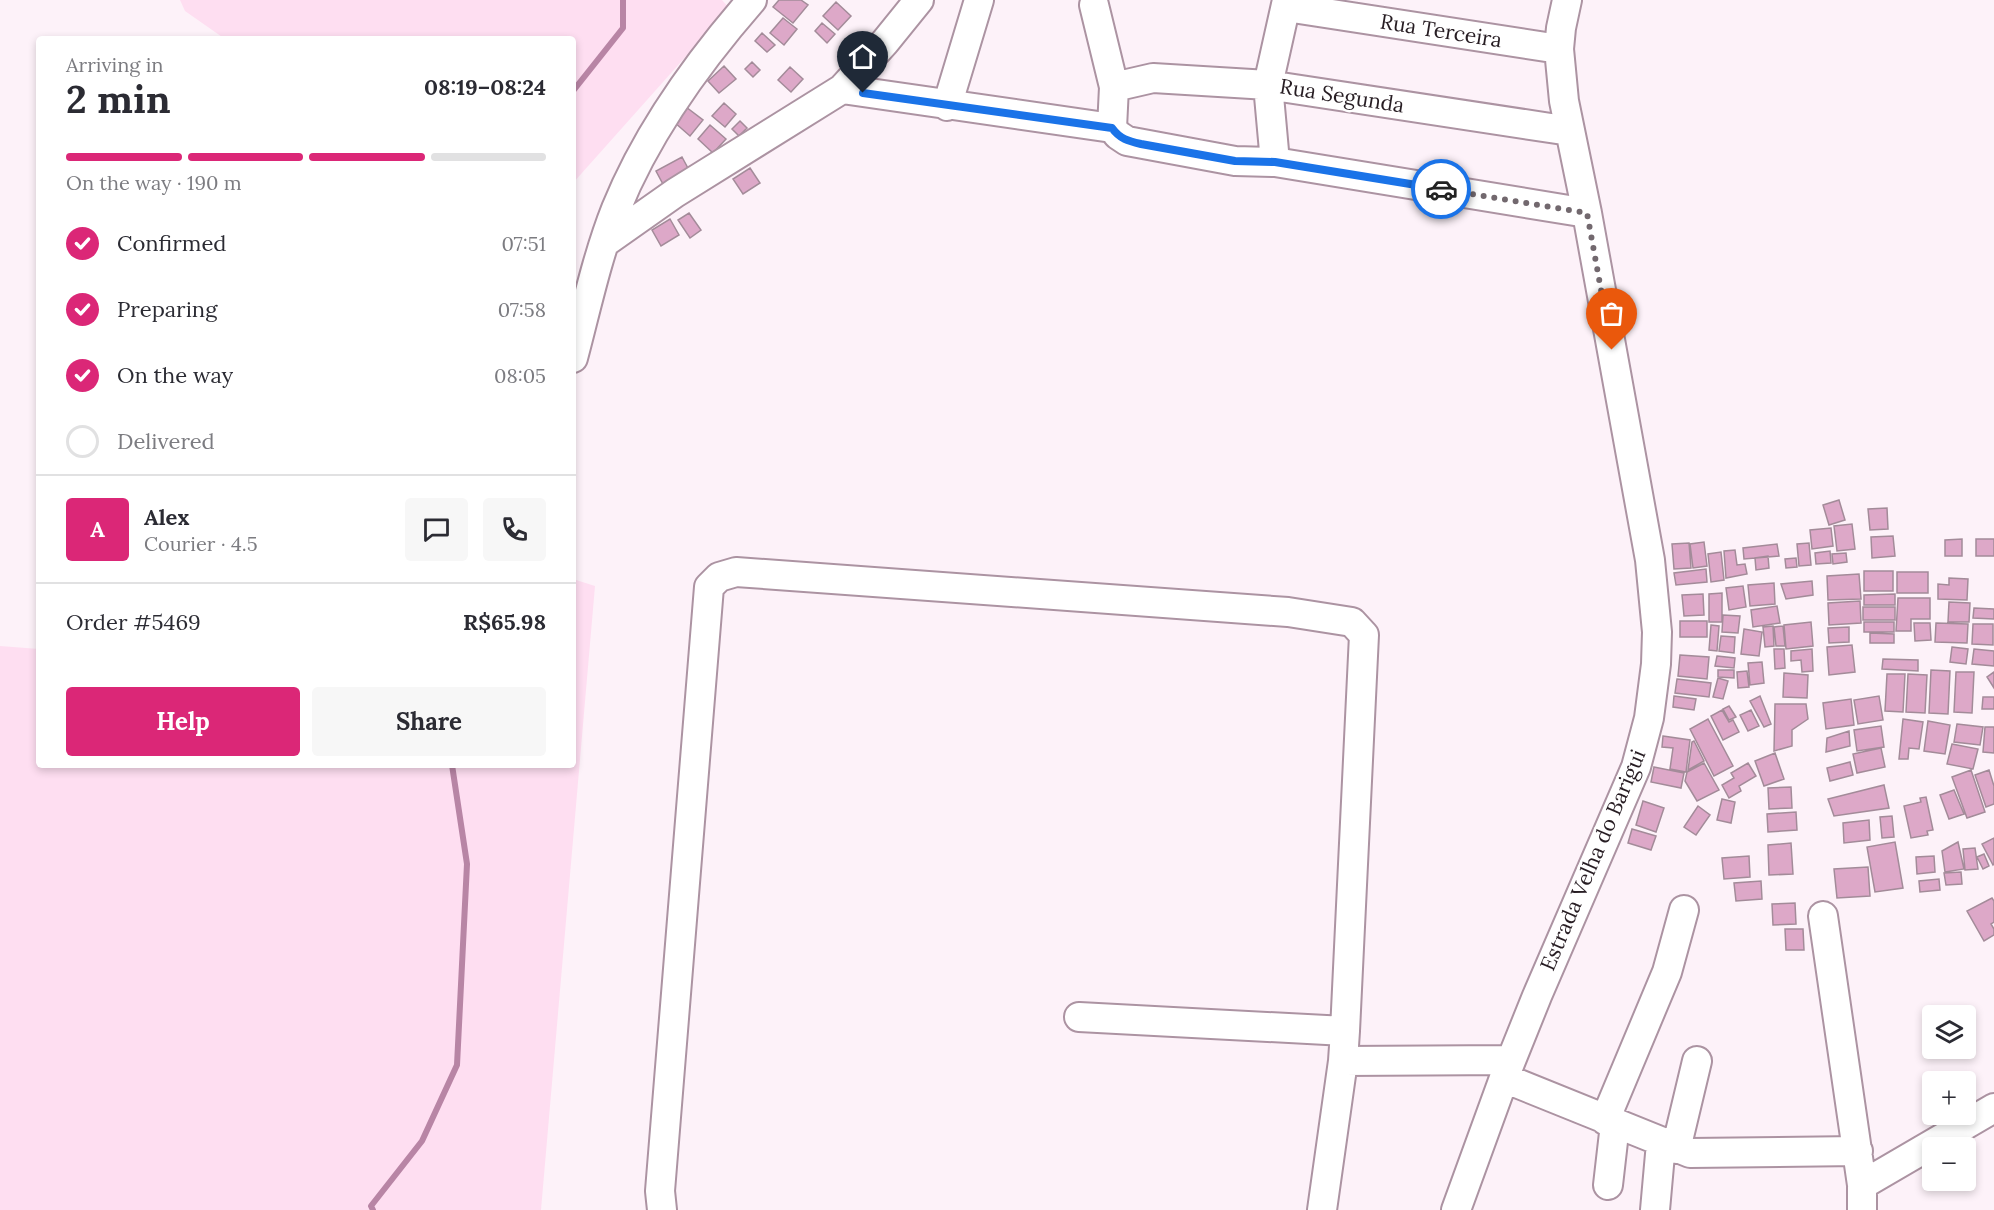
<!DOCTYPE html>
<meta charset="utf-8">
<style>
:root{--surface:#fff;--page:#f7f7f7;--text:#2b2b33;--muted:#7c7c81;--line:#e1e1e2;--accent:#db2777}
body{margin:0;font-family:Lora,serif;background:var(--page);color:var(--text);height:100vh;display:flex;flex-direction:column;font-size:22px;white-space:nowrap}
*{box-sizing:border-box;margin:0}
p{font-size:20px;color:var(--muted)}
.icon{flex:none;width:33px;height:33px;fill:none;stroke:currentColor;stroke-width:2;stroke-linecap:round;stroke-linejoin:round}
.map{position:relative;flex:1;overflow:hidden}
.sheet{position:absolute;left:36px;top:36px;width:540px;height:732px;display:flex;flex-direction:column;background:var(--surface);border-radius:6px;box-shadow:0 3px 9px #0003}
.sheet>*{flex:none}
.controls{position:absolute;left:1922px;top:1005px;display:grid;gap:12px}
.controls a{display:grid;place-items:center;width:54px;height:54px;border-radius:6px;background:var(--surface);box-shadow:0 3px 9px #0003;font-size:30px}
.pin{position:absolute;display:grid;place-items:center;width:51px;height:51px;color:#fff;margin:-62px -26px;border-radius:50% 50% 50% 0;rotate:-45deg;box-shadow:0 0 6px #0007}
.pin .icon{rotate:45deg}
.courier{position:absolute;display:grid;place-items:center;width:60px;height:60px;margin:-30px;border:4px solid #1a73e8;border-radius:50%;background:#fff;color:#222;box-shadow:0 2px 8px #0007}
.headline em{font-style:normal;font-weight:800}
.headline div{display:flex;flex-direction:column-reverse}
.headline{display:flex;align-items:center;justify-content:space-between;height:102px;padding:0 30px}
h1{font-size:39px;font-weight:800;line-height:45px}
.bar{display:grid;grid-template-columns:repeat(4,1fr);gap:9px 6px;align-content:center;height:72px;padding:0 30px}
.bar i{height:8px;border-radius:4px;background:var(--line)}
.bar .current{background:var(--accent)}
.bar p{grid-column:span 4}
.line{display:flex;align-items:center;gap:15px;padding:0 30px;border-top:2px solid var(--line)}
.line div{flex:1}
.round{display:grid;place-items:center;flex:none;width:63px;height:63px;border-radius:6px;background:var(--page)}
ol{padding:0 30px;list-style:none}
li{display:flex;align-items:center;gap:18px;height:66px}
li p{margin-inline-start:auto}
li .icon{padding:6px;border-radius:50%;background:var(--accent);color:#fff;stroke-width:4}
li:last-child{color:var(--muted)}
li i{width:33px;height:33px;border:3px solid var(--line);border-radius:50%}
.action{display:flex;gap:12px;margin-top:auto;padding:12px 30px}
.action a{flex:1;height:69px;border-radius:6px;background:var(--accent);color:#fff;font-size:24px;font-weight:800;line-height:69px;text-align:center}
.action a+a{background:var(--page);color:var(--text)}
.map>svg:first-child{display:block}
.green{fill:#fedef1}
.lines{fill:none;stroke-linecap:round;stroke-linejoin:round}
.stream{stroke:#b885a5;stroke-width:6}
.building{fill:#dda8c8;stroke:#a38b99;stroke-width:1.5}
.minor-casing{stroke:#ac93a2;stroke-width:32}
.minor{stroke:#fff;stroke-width:28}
.done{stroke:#72686e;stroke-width:6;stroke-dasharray:0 10.8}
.route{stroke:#1a73e8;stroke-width:8}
.labels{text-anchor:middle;stroke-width:5;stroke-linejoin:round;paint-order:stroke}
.street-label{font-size:21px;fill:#271d23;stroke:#fff}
</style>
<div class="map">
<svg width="1994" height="1210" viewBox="0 0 1994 1210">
<rect width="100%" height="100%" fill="#fdf2f9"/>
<path class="green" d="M180,0H722L729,8L573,183V39H225L185,11Z
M573,579L595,586L541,1210H0V646L39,649V765H573Z"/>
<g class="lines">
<path class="stream" d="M573,91L623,28V0
M373,1210L371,1206L422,1141L457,1065L467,864L452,765"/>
</g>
<path class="building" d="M779,0H801L808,5L793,23L773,7Z
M836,2L851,16L838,30L823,16Z
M783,18L797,29L784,45L770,33Z
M822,23L835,34L827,43L815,31Z
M762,33L775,45L767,52L755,41Z
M752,62L760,70L753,77L745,69Z
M724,66L736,79L719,93L708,81Z
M790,67L803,79L791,92L778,80Z
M724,103L736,114L725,127L712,116Z
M686,107L703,120L690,136L674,122Z
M740,121L747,128L739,136L732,129Z
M710,125L726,139L713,153L698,139Z
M682,157L690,172L664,186L656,171Z
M750,168L760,183L743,194L733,179Z
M689,213L701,230L690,238L678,220Z
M670,219L679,235L661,246L652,230Z
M1839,500L1845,520L1829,525L1823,505Z
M1887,508L1888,529L1870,530L1868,509Z
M1852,524L1855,549L1837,551L1834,526Z
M1831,528L1833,546L1812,549L1810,530Z
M1893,536L1895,556L1872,558L1871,537Z
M1962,539V556H1945V540Z
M1976,539H1994V556H1976Z
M1704,542L1707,566L1693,568L1690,544Z
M1689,543L1691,568L1674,569L1672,544Z
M1809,543L1811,565L1799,566L1797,544Z
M1777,544L1779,556L1744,559L1743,548Z
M1735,550L1737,565L1745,564L1747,574L1726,578L1724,551Z
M1830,551L1831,563L1816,564L1815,553Z
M1721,552L1724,580L1711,582L1708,554Z
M1846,553L1847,562L1833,564L1832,554Z
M1768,556L1769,568L1756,570L1755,558Z
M1796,558L1797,567L1786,568L1785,559Z
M1706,569L1707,582L1676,585L1674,573Z
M1864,571H1893V591H1864Z
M1897,572H1928V593H1897Z
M1859,574L1861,599L1828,600L1827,576Z
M1949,578L1968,579L1967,600L1938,599V584L1949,585Z
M1812,581L1813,595L1786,599L1781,584Z
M1774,583L1775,604L1750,606L1748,585Z
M1743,586L1746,607L1729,610L1726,588Z
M1722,593V622H1709V594Z
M1703,594L1704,615L1684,616L1682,595Z
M1895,594V605H1864V595Z
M1898,598H1930V619H1911V631H1896Z
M1860,601L1861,623L1829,625L1828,603Z
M1949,602L1970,603L1969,622H1948Z
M1777,606L1780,623L1753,627L1751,610Z
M1863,607H1895V620H1863Z
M1974,608L1994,609V619L1973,618Z
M1723,615L1740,616L1738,633L1722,632Z
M1680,621H1707V637H1680Z
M1811,622L1813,646L1786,649L1784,625Z
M1864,622H1894V632H1864Z
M1914,623H1930L1931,640L1915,641Z
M1936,623L1968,624L1967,643L1935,642Z
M1973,624H1993V645L1972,644Z
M1711,625L1719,626L1717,651L1709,650Z
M1773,626L1774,646L1765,647L1763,627Z
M1783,626L1785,646H1776L1774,627Z
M1849,627V642L1829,643L1828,628Z
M1744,629L1762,632L1759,656L1741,654Z
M1870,633L1894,634V643H1870Z
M1721,636L1735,637L1734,653L1719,651Z
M1852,645L1855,672L1829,675L1827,647Z
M1952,647L1968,649L1966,664L1950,662Z
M1774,649H1784L1785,668L1775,669Z
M1812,649L1813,671L1802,672L1801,660L1791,661V651Z
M1974,649L1994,651V666L1972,664Z
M1680,655L1709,657L1707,679L1678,676Z
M1717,656L1735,658L1734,668L1715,666Z
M1883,659L1918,660V671L1882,669Z
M1762,662L1764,683L1750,685L1748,663Z
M1718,670H1734V678L1718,677Z
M1931,670L1950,671L1948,714L1929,713Z
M1747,671L1749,687L1738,688L1737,672Z
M1956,672H1974L1972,713L1954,712Z
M1994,672V688L1987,677Z
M1784,673L1808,675L1807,698L1783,697Z
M1887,674H1905L1903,712L1885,711Z
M1908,674L1927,675L1925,713L1906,712Z
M1718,678L1728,681L1723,699L1713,697Z
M1677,679L1711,683L1709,697L1675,693Z
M1674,696L1696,699L1694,710L1673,707Z
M1760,696L1771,724L1764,727L1750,701Z
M1879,696L1883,720L1858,724L1854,700Z
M1983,697H1994V709H1982Z
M1851,699L1854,725L1826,729L1823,703Z
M1775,704H1806L1808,719L1792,730V746L1774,751Z
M1729,706L1736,717L1729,720L1723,709Z
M1722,710L1729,722L1733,720L1739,732L1723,740L1711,716Z
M1751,710L1759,726L1748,731L1740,715Z
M1708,719L1733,766L1714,776L1690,729Z
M1903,719L1923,722L1919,749L1909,748L1908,759H1899Z
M1928,721L1950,725L1945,754L1924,751Z
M1957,724L1983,727L1980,745L1954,742Z
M1881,726L1884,747L1857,751L1854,730Z
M1985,727H1994V753L1983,752Z
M1849,731L1850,746L1826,752L1827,738Z
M1663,736L1690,740L1686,772L1670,769L1673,748L1662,747Z
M1694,741L1704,761L1688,770L1692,742Z
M1952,744L1978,749L1973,769L1947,764Z
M1881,748L1885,767L1857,773L1853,754Z
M1775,753L1784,779L1764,786L1755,761Z
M1850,762L1853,775L1830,781L1827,768Z
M1704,763L1719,790L1697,801L1685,781L1687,772Z
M1748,763L1756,776L1739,786L1741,791L1729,798L1722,785L1734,778L1731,773Z
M1654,767L1684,773L1681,788L1651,782Z
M1971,770L1985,812L1967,818L1952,777Z
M1989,770L1994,786V804L1986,807L1975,775Z
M1884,785L1889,808L1834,816L1828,799Z
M1791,787L1792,808L1769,809L1768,788Z
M1954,790L1964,814L1949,819L1940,795Z
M1926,797L1933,830L1927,831L1928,835L1911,838L1904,806L1921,802L1920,798Z
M1722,799L1735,802L1731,823L1717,820Z
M1643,801L1664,808L1656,832L1636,825Z
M1698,806L1710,815L1696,835L1684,827Z
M1796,812L1797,830L1768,832L1767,814Z
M1892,816L1894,837L1882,838L1880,817Z
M1869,820L1870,840L1844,843L1843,823Z
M1632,829L1656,836L1651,850L1628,843Z
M1994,838V864L1993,865L1982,844Z
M1895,842L1903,888L1875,892L1867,847Z
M1958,842L1964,869L1945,872L1942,851Z
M1791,843L1793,874L1769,875L1768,845Z
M1975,848L1978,869L1965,870L1963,849Z
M1984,854L1989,866L1983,869L1977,857Z
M1749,856L1750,877L1724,879L1722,858Z
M1934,856L1935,872L1917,874L1916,857Z
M1868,867L1870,896L1837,898L1834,869Z
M1961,872L1962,884L1946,885L1944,873Z
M1939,879L1940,890L1920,892L1919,881Z
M1761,881L1762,899L1736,901L1734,883Z
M1992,898L1994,901V922L1991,924L1994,929V935L1984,941L1967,911Z
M1795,903L1796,924L1773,925L1772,904Z
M1785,929H1803L1804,950H1786Z"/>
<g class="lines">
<g class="minor-casing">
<path id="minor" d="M1094,5L1114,87L1112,128
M1286,7L1559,49
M1114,87L1153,78L1268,85L1570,131
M842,89L1112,128L1118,135L1127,141L1235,161L1275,162L1587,213
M947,106L979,0
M1275,162L1268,85L1287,0
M604,243L675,193L842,89L885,42L919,0
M573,358C586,309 597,257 616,209C647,132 697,63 752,0
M1823,916L1862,1185
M1079,1017L1345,1031
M1343,1061L1511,1060
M1504,1078L1690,1153L1858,1151
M1605,1120L1667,972L1684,910
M1676,1149L1697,1061
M1608,1185L1615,1124
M662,1210L660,1191L709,587L719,577L736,572L1288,612L1352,622L1364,635L1345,1031L1343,1061L1322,1210
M1456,1210L1504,1078L1537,996L1636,767L1649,718L1656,664L1657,632L1650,560L1587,213L1564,101L1559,49L1561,28L1567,0
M1655,1210L1661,1143
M1862,1210V1185L1994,1108"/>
</g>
<use href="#minor" class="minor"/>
</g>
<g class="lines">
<path class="done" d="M1441,189L1587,213L1612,350"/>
<path class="route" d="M863,93L1112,128C1120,139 1128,141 1141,144L1235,161L1275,162L1441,189"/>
</g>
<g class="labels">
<g class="street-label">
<text transform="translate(1441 31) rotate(9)" y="7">Rua Terceira</text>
<text transform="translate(1342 96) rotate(9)" y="7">Rua Segunda</text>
<text transform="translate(1593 860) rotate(-67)" y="7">Estrada Velha do Barigui</text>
</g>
</g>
</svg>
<div class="controls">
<a><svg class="icon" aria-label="layers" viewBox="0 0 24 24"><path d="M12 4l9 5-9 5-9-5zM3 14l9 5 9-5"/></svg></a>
<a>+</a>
<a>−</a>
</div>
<div class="pin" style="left:1612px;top:350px;background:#ea580c"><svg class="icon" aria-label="bag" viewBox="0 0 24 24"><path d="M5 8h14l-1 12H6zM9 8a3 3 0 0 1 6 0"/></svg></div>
<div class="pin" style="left:863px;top:93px;background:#1f2937"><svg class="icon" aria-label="home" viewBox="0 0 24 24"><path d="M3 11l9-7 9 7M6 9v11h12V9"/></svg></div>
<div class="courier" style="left:1441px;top:189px"><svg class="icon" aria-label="car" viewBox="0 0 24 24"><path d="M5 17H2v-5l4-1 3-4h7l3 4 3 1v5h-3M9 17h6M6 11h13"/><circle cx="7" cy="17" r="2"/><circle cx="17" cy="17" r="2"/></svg></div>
<section class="sheet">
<div class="headline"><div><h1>2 min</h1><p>Arriving in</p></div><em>08:19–08:24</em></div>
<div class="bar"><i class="current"></i><i class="current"></i><i class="current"></i><i></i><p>On the way · 190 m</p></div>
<ol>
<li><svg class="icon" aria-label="check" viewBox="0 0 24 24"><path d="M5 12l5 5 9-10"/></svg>Confirmed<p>07:51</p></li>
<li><svg class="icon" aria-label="check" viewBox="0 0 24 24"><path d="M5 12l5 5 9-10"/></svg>Preparing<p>07:58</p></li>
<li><svg class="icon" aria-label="check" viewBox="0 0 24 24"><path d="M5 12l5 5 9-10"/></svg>On the way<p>08:05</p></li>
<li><i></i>Delivered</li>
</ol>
<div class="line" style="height:108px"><b class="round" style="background:var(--accent);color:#fff">A</b><div><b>Alex</b><p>Courier · 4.5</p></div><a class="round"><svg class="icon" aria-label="chat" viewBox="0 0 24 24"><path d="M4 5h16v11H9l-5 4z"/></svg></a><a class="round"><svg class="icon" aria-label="phone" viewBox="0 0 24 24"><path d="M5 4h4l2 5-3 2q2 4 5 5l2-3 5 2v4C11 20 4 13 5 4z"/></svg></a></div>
<div class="line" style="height:78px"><div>Order #5469</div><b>R$65.98</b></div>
<div class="action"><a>Help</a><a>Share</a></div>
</section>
</div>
